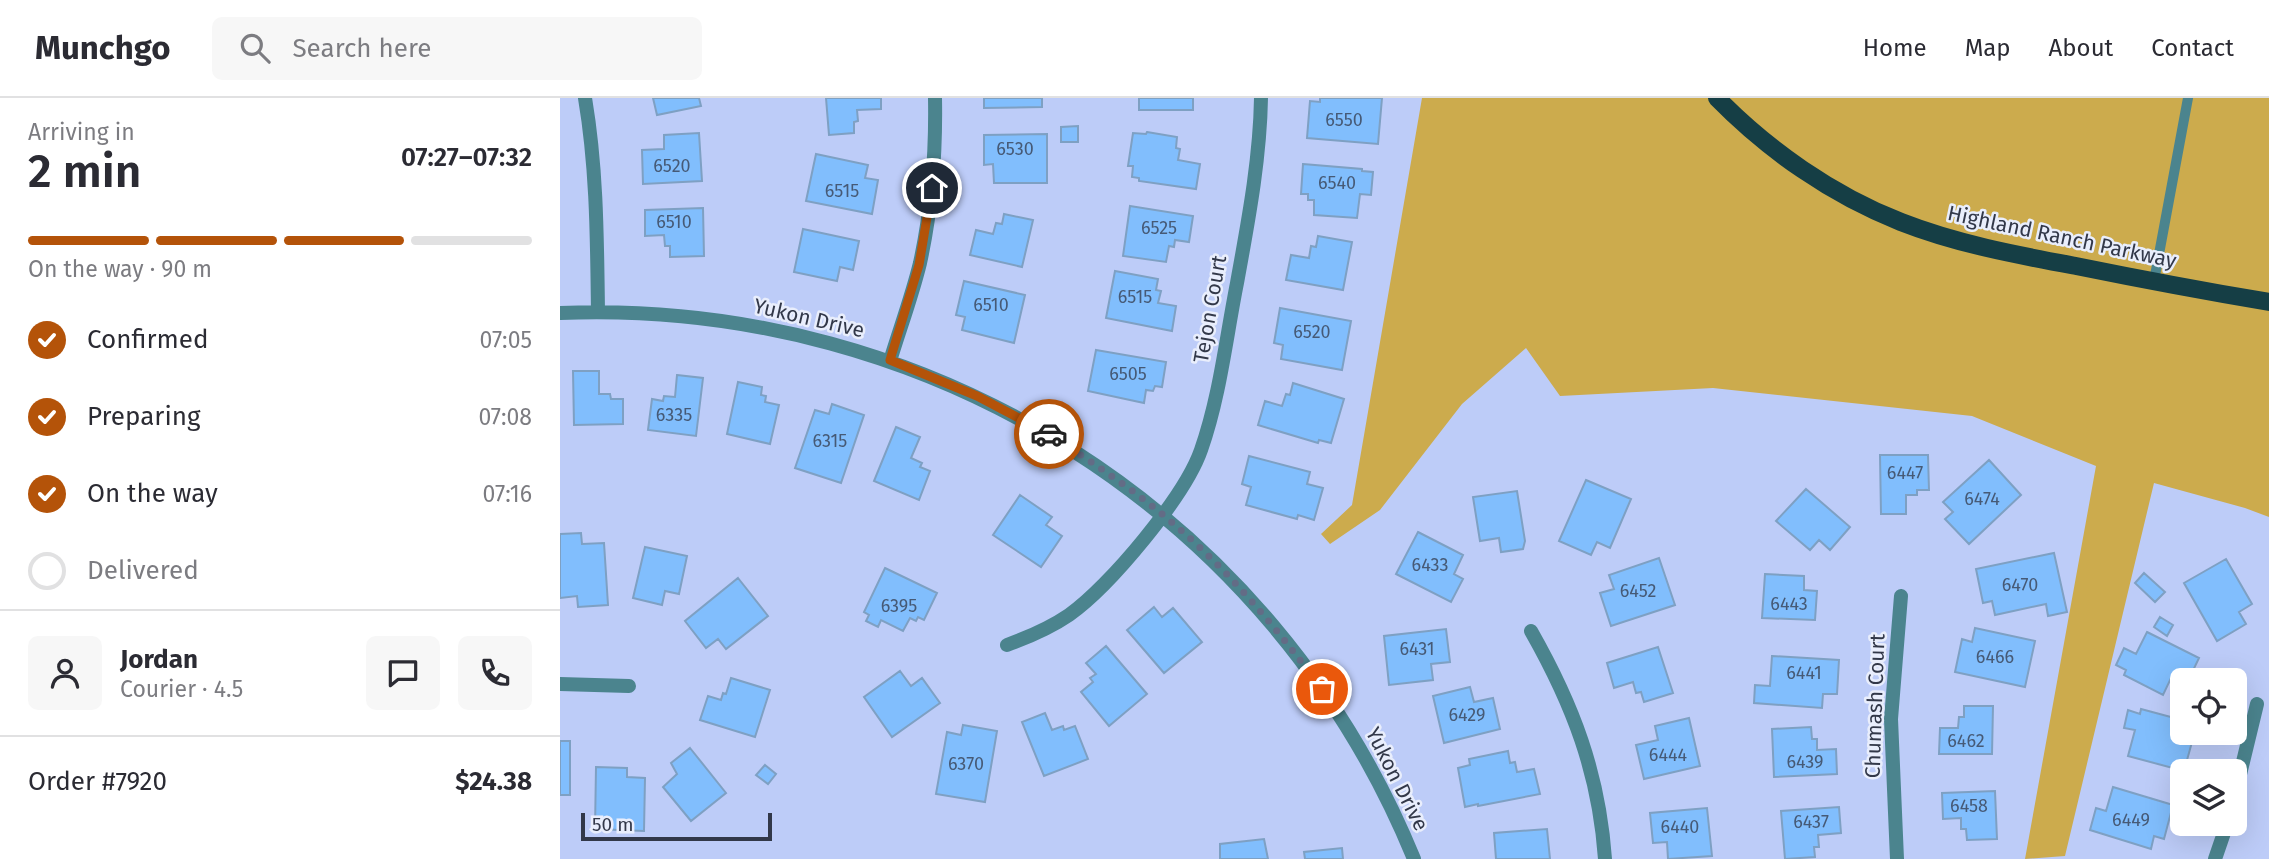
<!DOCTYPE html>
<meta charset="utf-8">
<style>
:root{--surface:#fff;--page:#f7f7f7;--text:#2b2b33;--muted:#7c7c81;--line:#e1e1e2;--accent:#b45309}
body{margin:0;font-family:"Fira Sans",sans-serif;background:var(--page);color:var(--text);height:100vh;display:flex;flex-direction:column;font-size:26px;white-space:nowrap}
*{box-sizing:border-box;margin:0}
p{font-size:23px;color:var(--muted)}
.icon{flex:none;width:38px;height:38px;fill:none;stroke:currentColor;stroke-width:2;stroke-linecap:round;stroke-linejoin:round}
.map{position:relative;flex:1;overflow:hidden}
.side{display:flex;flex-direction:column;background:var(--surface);width:560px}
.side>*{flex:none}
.controls{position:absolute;left:1610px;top:570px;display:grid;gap:14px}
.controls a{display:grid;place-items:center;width:77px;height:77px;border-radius:10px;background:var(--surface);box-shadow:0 7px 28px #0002;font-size:35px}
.scale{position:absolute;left:21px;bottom:18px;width:191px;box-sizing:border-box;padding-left:7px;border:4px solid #323849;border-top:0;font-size:19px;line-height:24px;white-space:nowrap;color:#323849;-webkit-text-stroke:5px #e9eefc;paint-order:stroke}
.pin{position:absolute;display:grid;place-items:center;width:60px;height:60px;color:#fff;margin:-30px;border:4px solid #fff;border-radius:50%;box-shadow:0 2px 7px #0007}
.courier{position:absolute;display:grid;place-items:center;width:70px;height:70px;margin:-35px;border:5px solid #b45309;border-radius:50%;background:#fff;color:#222;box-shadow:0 2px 9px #0007}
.head em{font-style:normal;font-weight:600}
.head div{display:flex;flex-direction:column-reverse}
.head{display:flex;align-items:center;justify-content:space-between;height:119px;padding:0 28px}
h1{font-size:46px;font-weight:600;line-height:52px}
.bar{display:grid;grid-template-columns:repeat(4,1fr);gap:10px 7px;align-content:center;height:84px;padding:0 28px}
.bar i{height:9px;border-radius:5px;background:var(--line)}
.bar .selected{background:var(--accent)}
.bar p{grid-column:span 4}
.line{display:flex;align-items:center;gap:18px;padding:0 28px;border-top:2px solid var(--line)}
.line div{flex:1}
.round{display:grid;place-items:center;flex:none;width:74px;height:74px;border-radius:10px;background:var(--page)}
ol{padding:0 28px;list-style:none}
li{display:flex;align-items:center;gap:21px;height:77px}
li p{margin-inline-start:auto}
li .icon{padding:7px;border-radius:50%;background:var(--accent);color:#fff;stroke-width:4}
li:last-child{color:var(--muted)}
li i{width:38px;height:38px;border:4px solid var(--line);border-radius:50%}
header{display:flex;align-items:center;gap:42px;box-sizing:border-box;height:98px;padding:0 35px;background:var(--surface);border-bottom:2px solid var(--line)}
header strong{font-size:33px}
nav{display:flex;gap:38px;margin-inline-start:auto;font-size:24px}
.search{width:490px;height:63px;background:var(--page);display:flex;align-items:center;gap:18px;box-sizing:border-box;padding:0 24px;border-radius:10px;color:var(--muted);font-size:26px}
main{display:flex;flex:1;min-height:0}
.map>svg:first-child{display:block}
.green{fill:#ccab4d}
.building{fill:#81befd;stroke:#7ea0c3;stroke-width:2}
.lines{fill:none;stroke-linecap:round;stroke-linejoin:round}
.lane{stroke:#4b848e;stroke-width:10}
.street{stroke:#4b848e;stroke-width:14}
.primary{stroke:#153e45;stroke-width:18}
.done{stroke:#636c86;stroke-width:7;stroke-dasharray:0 12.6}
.route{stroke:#b45309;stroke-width:9}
.labels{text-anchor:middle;stroke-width:5;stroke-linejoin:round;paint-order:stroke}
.number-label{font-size:18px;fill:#465a76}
.street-label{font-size:21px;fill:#323849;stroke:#e9eefc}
</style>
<header>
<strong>Munchgo</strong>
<div class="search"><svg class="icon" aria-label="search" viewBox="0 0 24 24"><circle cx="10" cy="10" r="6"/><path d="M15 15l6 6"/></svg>Search here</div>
<nav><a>Home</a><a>Map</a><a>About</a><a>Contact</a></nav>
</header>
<main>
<section class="side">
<div class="head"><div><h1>2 min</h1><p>Arriving in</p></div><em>07:27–07:32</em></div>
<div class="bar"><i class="selected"></i><i class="selected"></i><i class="selected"></i><i></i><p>On the way · 90 m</p></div>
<ol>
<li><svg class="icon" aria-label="check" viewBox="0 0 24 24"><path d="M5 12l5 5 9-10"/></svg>Confirmed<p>07:05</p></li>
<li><svg class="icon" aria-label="check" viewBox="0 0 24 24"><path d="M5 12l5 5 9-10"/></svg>Preparing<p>07:08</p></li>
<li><svg class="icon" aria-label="check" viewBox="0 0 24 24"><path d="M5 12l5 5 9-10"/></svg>On the way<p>07:16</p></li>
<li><i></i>Delivered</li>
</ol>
<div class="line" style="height:126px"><a class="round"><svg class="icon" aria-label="person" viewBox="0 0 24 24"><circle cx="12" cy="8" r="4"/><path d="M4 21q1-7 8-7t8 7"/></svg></a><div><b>Jordan</b><p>Courier · 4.5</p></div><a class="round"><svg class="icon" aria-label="chat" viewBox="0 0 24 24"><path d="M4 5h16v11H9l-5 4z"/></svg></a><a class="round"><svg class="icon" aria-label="phone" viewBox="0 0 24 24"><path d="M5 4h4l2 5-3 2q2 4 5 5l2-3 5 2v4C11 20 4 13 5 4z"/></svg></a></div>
<div class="line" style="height:91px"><div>Order #7920</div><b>$24.38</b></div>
</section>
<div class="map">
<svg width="1709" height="761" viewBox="0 0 1709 761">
<rect width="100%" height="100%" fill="#bdccf8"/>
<path class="green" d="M862,0H1709V419L1685,410L1594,385L1505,758L1465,761L1536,368L1412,318L1153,290L1000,298L966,250L902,306L820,412L770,446L761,436L792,407Z"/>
<path class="building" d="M93,0H139L141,8L97,17Z
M266,0H321V11L297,12L298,23L294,24V35L269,37Z
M424,0H482V9L424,10Z
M579,0H633V12H579Z
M760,0H822L818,46L747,40L750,3L760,4Z
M518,28V44H501V29Z
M587,34L617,39L616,50L620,51L618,62L640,66L636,91L579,83V80L572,79L573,68H568L573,35L586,36Z
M139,35L142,83L83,86L82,52L104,51V37Z
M487,36V85H434L433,66L424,67V37Z
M256,56L308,67L305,80L318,82L312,116L246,103Z
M743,66L802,71V73L813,74L811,97L800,96L797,120L754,117V102H748V96H741Z
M570,108L633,118L629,144L615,142L614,149L609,148L606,164L563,158Z
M143,110L144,158L110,159V148H105L104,137L85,138V112Z
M444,116L473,122L462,169L410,157L416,132L433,136L436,125L442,126Z
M243,131L299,143L293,172L280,169L277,183L234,174Z
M758,138L792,144L783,192L726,182L731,157L749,160L751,148L756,149Z
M555,173L598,181L596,192L601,193L598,205L616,208L612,233L546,220Z
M404,183L465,197L454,245L402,232L405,219L396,217Z
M720,210L791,223L782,272L721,261L723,247L714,245Z
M536,252L606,264L602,289L595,288L593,293L586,292L584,305L528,293Z
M13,273H39V296H50L51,301H63V326L14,327Z
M117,277L143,280L136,338L88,332L92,301L103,303L104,298L115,299Z
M178,284L202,289L201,297L206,298L205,304L219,307L210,346L167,336Z
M733,285L784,301L771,345L759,342L758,345L698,327L705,303L722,308L726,296L730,297Z
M272,306L304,317L281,385L235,370L255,312L269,316Z
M336,329L360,339L351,360L362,365L360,369L370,373L359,402L314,383Z
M1320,357H1368L1369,392H1357V397H1346V416H1321Z
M689,358L750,374L747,386L763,390L754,422L738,417L737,421L686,407L691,389L682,386Z
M1429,362L1461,397L1409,446L1385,421L1393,414L1383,404Z
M1026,382L1071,401L1050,450L1037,444L1031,457L999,443Z
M1246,391L1290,429L1270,452L1259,442L1250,452L1216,423Z
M957,393L965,443L963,451L941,454L939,440L920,443L913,399Z
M460,397L492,419L486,427L502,438L481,469L433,437Z
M858,434L903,457L894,476L903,481L891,504L836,476Z
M21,435L22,446L44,445L48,507L18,509L17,498L0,500V436Z
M85,449L127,458L119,496L105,493L102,507L73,500Z
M1494,455L1507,514L1488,518L1486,506L1435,517L1432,503L1423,505L1416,471Z
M1099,460L1115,507L1051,528L1040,495L1054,491L1049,477Z
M1666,461L1692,506L1679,514L1686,526L1657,543L1624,485Z
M325,470L377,495L364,522L358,519L356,523L350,520L343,533L321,522L318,529L306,523L309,517L304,514Z
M1584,475L1605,494L1595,504L1575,485Z
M1205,476L1244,478V492L1257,493L1255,522L1202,520Z
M178,480L208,518L166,551L158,541L146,550L125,523Z
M594,509L602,519L613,510L642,544L604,575L567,532Z
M1600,519L1613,527L1607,538L1594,529Z
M1415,530L1475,543L1465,589L1395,574L1402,541L1412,544Z
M886,531L890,564L871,566L873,582L829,587L824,538Z
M1587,534L1639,560L1628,583H1622V585L1611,580L1603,597L1564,577L1566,572L1556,567L1564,550L1576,556Z
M546,548L587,596L549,628L521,594L533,584L530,580L536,576L526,565Z
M1098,549L1113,595L1084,604L1081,594L1076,595L1073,584L1054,590L1047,565Z
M1212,558L1279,562L1277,596H1263L1262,610L1194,605L1195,587L1210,588Z
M340,573L351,588L362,580L380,605L332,639L304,599Z
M171,580L210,592L195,639L140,622L148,598L161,602L163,595L166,596Z
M910,589L914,604L933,600L940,631L884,645L873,598Z
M1404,608H1433L1432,656H1379L1380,630H1398L1399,619H1404Z
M1581,611L1622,622L1619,641L1632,644L1624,673L1568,658L1575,632L1564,630L1568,612L1580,616Z
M485,615L492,632L503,628L504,632L515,628L528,661L484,678L462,624Z
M1129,620L1140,668L1084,681L1076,647L1098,642L1095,628Z
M403,627L437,633L425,704L376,696L387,634L401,637Z
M1251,629L1252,641H1257V652L1276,651L1277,676L1214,679L1212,631Z
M0,643H10V697H0Z
M130,650L166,695L131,723L103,689L117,676L111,665Z
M948,653L950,665L955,664L957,674L974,671L980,696L918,708V706L905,709L898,670L910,667L909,661Z
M205,667L216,676L208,686L196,677Z
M36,669L67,670V679L85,680L84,733L35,731Z
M1553,689L1613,707L1604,741L1594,738L1591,751L1530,732L1536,710L1546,713Z
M1435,693L1437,741L1407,742L1406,731H1401V720L1383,721L1382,695Z
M1279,709L1281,735L1258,737L1259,749H1254L1255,759L1225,761L1221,713Z
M1147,710L1152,758L1108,761L1107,744L1093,745L1090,715Z
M987,731L990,761H936L934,735Z
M704,741L708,761H660V746Z
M782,750L783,761H745L744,754Z"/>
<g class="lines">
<path class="lane" d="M1594,183L1628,0"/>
<path class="street" d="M25,0C37,71 37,142 38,214
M0,215C372,200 713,416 854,761
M330,263C340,230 352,198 360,165C372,110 376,56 375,0
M971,533C1013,607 1039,675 1045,761
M447,547C469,539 490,530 509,517C550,488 625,398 641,352C660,298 666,240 677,185C688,124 700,62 701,0
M0,586L69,588
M1675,697L1697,606
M1337,761L1331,621L1341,498
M1655,761L1667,726"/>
<path class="primary" d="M1157,0C1208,52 1272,97 1341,124C1397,146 1457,157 1516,168C1580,181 1644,193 1709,204"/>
</g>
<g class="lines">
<path class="done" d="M489,336C533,365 576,393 615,427C671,475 718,532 762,591"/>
<path class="route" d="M372,90L359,167L330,262L417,298L489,336"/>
</g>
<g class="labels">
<g class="number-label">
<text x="784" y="28">6550</text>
<text x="455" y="57">6530</text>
<text x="112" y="74">6520</text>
<text x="777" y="91">6540</text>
<text x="282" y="99">6515</text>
<text x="114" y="130">6510</text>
<text x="599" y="136">6525</text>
<text x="575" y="205">6515</text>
<text x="431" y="213">6510</text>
<text x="752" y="240">6520</text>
<text x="568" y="282">6505</text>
<text x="114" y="323">6335</text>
<text x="270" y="349">6315</text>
<text x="1345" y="381">6447</text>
<text x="1422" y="407">6474</text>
<text x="870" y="473">6433</text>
<text x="1460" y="493">6470</text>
<text x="1078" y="499">6452</text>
<text x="1229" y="512">6443</text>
<text x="339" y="514">6395</text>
<text x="857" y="557">6431</text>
<text x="1435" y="565">6466</text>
<text x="1244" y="581">6441</text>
<text x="907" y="623">6429</text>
<text x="1406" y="649">6462</text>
<text x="1108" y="663">6444</text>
<text x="1245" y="670">6439</text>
<text x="406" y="672">6370</text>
<text x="1409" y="714">6458</text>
<text x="1571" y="728">6449</text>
<text x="1251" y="730">6437</text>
<text x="1120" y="735">6440</text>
</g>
<g class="street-label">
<text transform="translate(1502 139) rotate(12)" y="7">Highland Ranch Parkway</text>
<text transform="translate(650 211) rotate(-80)" y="7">Tejon Court</text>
<text transform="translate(249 220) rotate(13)" y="7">Yukon Drive</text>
<text transform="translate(1315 608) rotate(-88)" y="7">Chumash Court</text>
<text transform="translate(837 681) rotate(63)" y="7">Yukon Drive</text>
</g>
</g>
</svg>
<div class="controls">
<a><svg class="icon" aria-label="locate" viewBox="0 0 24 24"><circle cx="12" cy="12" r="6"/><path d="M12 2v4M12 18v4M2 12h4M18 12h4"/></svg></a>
<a><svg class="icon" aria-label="layers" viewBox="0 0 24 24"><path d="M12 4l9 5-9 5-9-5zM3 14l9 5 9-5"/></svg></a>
</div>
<div class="scale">50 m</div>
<div class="pin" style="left:762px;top:591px;background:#ea580c"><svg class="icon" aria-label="bag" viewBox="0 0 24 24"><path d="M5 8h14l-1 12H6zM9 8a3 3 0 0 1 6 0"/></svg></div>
<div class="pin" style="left:372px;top:90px;background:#1f2937"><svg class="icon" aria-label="home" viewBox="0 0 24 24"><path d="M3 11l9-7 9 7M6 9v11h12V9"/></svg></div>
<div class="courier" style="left:489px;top:336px"><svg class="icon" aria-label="car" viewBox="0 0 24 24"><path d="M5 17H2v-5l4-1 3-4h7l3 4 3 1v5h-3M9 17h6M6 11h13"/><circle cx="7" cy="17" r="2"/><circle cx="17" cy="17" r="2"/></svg></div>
</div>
</main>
